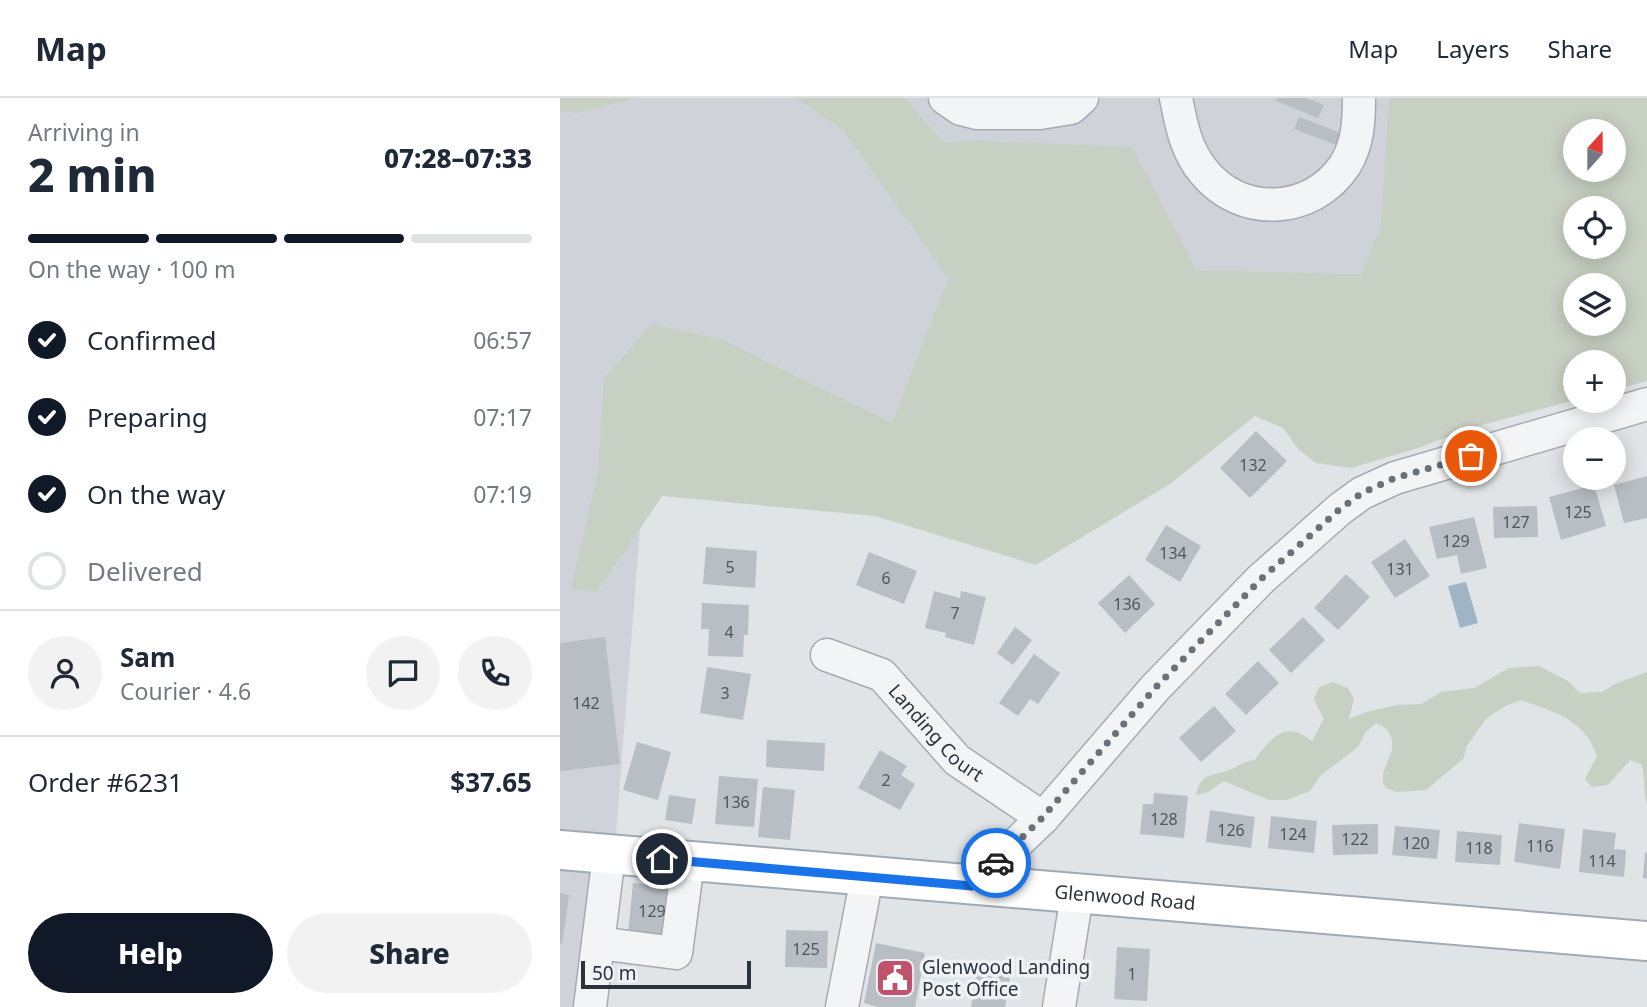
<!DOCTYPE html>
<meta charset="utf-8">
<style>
:root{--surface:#fff;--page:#f2f2f3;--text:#1f2937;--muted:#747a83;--line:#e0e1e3;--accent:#111827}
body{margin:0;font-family:"Noto Sans",sans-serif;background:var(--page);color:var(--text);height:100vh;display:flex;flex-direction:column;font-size:26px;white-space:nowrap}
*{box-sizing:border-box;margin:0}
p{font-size:23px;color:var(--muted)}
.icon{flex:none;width:38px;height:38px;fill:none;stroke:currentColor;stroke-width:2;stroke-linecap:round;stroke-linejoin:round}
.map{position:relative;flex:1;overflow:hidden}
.panel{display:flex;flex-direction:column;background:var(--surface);width:560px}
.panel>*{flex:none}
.needle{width:46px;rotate:21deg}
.controls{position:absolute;left:1003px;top:21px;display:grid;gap:14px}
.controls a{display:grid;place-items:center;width:63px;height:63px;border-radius:50%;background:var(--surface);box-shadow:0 4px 18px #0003;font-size:35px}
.scale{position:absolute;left:21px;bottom:18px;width:170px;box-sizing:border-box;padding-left:7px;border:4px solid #2b333d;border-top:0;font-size:19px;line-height:24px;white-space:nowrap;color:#2b333d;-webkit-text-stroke:5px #eff2f5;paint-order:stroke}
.pin{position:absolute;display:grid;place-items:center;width:60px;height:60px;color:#fff;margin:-30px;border:4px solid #fff;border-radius:50%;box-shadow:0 2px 7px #0007}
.courier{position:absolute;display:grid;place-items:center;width:70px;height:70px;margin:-35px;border:5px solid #1a73e8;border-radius:50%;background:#fff;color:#222;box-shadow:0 2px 9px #0007}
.overview em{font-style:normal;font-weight:800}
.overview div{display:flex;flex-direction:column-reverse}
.overview{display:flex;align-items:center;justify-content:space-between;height:119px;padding:0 28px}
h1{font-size:46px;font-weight:800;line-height:52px}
.bar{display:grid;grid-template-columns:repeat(4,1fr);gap:10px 7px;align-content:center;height:84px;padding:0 28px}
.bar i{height:9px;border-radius:5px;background:var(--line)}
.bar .on{background:var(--accent)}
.bar p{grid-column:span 4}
.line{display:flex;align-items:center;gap:18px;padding:0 28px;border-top:2px solid var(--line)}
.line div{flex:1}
.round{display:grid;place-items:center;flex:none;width:74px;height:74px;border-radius:37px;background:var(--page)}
ol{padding:0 28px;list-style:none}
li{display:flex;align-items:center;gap:21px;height:77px}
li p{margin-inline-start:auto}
li .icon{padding:7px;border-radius:50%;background:var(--accent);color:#fff;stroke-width:4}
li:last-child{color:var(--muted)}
li i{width:38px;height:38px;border:4px solid var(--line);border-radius:50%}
.action{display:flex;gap:14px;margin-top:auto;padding:14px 28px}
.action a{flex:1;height:80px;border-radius:42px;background:var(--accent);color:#fff;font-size:28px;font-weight:800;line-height:80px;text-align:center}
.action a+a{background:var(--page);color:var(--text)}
header{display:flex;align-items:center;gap:42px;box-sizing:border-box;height:98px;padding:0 35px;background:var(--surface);border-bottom:2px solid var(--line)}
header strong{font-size:33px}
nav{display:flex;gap:38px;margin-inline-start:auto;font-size:24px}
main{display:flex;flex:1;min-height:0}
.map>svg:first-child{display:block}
.built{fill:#cfd3d9}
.green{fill:#c7d0c2;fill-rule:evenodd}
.water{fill:#9fb4c4}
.building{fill:#b8bec4}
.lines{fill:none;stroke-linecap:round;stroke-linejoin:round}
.minor-casing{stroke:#a6abb1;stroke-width:35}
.major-casing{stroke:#a1a9b2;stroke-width:42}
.minor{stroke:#f2f4f6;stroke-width:32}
.major{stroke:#fff;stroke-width:38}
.done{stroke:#6a7178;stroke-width:7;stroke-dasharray:0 12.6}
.route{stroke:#1a73e8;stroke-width:9}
.labels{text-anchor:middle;stroke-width:7;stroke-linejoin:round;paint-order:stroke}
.number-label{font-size:16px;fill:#4e565f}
.street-label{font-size:19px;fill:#2b333d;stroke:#eff2f5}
.poi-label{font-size:19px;fill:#2b333d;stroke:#eff2f5;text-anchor:start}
</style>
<header>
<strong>Map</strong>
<nav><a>Map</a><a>Layers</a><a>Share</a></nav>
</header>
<main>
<section class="panel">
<div class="overview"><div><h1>2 min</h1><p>Arriving in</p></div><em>07:28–07:33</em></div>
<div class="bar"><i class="on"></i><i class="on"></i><i class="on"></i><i></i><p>On the way · 100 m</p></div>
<ol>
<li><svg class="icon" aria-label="check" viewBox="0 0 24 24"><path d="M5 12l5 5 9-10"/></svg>Confirmed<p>06:57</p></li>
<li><svg class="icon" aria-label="check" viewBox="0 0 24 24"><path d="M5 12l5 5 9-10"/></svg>Preparing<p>07:17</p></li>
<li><svg class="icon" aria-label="check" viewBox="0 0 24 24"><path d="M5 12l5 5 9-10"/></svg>On the way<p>07:19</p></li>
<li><i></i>Delivered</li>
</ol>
<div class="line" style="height:126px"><a class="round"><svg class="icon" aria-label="person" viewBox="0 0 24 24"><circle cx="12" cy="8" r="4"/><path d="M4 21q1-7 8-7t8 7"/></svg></a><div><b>Sam</b><p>Courier · 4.6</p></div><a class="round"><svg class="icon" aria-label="chat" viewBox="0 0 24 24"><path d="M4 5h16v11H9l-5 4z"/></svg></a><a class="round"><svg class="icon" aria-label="phone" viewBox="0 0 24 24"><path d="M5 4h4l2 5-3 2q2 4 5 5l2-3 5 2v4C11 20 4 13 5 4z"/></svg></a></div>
<div class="line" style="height:91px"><div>Order #6231</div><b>$37.65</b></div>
<div class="action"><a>Help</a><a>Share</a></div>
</section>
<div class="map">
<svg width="1087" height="909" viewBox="0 0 1087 909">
<rect width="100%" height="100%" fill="#e0e4e7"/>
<path class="built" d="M0,0H912L802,176L636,172L388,180L332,326L82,237L80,431L56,735L31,909H0Z"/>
<path class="green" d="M0,0H76L17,15L0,13Z
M236,0H345L383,44L423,43L572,49L636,172L802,176L821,127L829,0H1087V283L1054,292V264H1015V302L911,330L858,350L791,370L756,365L738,351L723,330L695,318L610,386L476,467L315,418L102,398L37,494L11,491L38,374L44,280L92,226L163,242L332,325L388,180L284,33ZM1015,33H1054V72H1015ZM1015,110H1054V149H1015ZM1054,187V226H1015V187Z
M979,568L1008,583L1020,595L1042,594L1055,586L1087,574V707C1083,693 1086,679 1081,666L1070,662L1048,687L1032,689L1025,681L1037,658C1024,621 996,615 961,602L945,608L926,621L906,649L904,660L866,692L836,694L826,690L823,685V675L832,652V642L827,631L816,625L805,635L798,649L761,677L750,693L727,702H709L664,683L648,694L636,697C642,674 650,679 669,672C679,668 684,663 695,662C704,649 718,629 736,634C741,635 747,640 752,643L764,621L754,601L759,589L773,584L788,590L794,601L789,621L806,614L837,607L861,606L881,594L914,590L949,570Z"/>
<path class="water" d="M906,484L918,525L900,530L888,488Z"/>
<path class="building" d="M717,0H746L764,7L758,20L716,3Z
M739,19L781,35L776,47L734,31Z
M696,333L727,363L690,400L660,370Z
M1087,378V420L1064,425L1054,387Z
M1034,387L1046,428L1001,442L989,399Z
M977,408L978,439L934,440L933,409Z
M914,419L927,470L901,476L897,457L877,461L869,429Z
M606,427L641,448L620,484L585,462Z
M845,441L870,478L835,500L811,464Z
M146,449L197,453L195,490L143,486Z
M309,454L357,473L344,506L296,487Z
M786,476L810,499L778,532L754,510Z
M569,477L595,506L565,535L538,505Z
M374,493L400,500L401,493L426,499L414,547L385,539L386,535L365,530Z
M142,505L189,507L188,537H184L183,559L148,558L149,531H141Z
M743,519L765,542L731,575L709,552Z
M455,529L472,542L453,567L437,555Z
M45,539L60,666L0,673V545Z
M474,556L500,575L478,606L470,601L458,618L439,605Z
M698,563L719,585L686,617L665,596Z
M147,569L191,576L183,622L140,615Z
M654,608L676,633L641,664L619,640Z
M207,642L265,645L264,673L206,669Z
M77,644L111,654L98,702L63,692Z
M320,652L347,668L341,677L355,686L340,712L298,690Z
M159,678L198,681L194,729L155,726Z
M203,689L235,692L230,742L198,739Z
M594,695L628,698L624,740L580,736L583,706H593Z
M109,697L136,701L132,726L105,722Z
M650,712L695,719L691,750L646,744Z
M711,718L757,723L754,755L708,750Z
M959,725L1005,731L1000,771L954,764Z
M818,726V756L773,757L772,727Z
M835,728L880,732L877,761L832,757Z
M1023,731L1056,735L1054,751L1066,752L1064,779L1019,774Z
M897,733L942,737L940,767L895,764Z
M1085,754L1087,755V781L1083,780Z
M73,785L116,789L111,841L68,837Z
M0,795L9,797L2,846L0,845Z
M226,832L268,833L267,870L225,869Z
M316,845L365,855L355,909H318L304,905Z
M557,849L590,851L587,903L554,901Z
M418,866L451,872L445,909H411Z"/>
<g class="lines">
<g class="minor-casing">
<g id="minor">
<path d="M385,0L401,11L417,15H480L511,10L522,0"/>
<path d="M616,0C621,26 626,53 644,74C681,120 752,117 785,67C798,46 799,23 799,0"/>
<path id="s1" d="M267,557L322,577L397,662L483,720"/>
<path d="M412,788L483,720L595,590L701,481L780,411L802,395L835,380L1087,306"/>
<path d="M38,845L116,855L128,764"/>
<path d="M30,909L49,757"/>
<path d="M282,909L307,779"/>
<path d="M499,909L517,797"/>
</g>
</g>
<g class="major-casing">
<g id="major">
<path id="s2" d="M0,752L1087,843"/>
</g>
</g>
<use href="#minor" class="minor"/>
<use href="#major" class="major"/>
</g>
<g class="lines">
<path class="done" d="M436,765L482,720L595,590L701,481L780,411L802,395L835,380L911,358"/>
<path class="route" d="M102,761L412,788L436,765"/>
</g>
<defs>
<g id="civic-square" transform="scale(2.0125)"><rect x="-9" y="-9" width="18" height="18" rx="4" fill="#bf536e" stroke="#eff2f5"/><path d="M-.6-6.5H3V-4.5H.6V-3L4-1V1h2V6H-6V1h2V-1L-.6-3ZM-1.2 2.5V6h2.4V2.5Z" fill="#fff"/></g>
</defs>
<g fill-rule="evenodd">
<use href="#civic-square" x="335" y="880"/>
</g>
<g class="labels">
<g class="number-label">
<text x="693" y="373">132</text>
<text x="1018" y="420">125</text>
<text x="956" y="430">127</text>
<text x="896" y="449">129</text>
<text x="613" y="461">134</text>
<text x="170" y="475">5</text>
<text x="840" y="477">131</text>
<text x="326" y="486">6</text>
<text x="567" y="512">136</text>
<text x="395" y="521">7</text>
<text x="169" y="540">4</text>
<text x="165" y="601">3</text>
<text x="26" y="611">142</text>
<text x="326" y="688">2</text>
<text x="176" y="710">136</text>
<text x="604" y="727">128</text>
<text x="671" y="738">126</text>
<text x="733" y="742">124</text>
<text x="795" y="747">122</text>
<text x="856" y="751">120</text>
<text x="980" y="754">116</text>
<text x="919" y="756">118</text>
<text x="1042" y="769">114</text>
<text x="92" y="819">129</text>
<text x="246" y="857">125</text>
<text x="572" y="882">1</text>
</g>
<g class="street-label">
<text dy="7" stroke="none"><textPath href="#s1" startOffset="138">Landing Court</textPath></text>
<text dy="7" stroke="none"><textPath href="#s2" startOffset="567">Glenwood Road</textPath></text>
</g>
<g class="poi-label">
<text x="362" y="876">Glenwood Landing<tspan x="362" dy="22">Post Office</tspan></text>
</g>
</g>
</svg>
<div class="controls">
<a><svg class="needle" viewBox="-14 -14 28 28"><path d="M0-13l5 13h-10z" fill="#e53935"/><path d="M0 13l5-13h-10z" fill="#747a83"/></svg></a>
<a><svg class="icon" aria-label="locate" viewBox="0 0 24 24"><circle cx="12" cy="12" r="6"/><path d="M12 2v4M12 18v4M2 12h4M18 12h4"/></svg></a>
<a><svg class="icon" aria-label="layers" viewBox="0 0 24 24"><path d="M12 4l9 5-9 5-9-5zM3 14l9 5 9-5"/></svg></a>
<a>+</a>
<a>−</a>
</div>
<div class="scale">50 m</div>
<div class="pin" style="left:911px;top:358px;background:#ea580c"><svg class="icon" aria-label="bag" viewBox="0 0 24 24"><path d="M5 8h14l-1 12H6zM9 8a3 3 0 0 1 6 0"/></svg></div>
<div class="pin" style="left:102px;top:761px;background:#1f2937"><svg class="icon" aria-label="home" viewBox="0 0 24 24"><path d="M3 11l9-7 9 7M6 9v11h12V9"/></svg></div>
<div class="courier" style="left:436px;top:765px"><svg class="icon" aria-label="car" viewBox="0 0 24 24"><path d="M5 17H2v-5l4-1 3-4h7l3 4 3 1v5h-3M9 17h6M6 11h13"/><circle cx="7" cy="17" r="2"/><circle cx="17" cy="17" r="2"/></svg></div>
</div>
</main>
